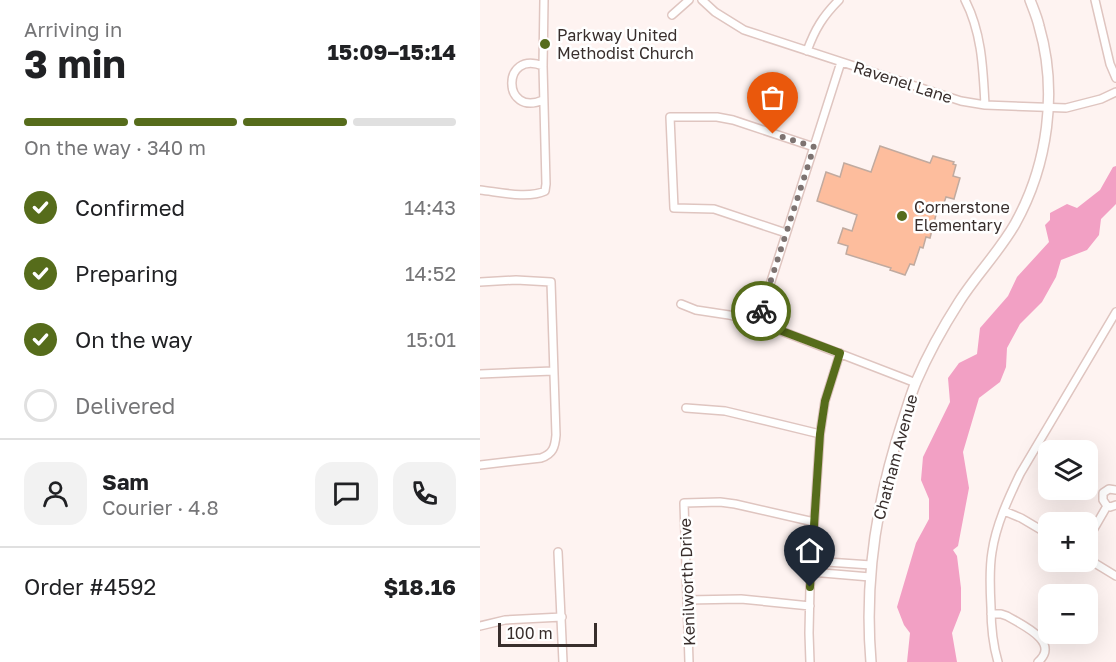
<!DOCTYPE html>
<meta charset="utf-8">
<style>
:root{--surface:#fff;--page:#f2f2f2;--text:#202124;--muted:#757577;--line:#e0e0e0;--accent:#566c1b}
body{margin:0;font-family:"Golos Text",sans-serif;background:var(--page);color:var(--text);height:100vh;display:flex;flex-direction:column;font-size:22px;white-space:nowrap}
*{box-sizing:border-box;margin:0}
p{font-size:20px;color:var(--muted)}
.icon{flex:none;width:33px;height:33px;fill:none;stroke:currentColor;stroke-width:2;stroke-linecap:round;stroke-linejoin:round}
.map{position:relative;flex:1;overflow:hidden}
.sheet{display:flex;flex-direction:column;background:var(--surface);width:480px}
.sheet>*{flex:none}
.buttons{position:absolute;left:558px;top:440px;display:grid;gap:12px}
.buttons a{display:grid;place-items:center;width:60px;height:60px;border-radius:12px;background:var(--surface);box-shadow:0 6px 24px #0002;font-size:30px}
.scale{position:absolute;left:18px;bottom:15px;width:99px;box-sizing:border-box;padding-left:6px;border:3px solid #382e2c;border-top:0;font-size:16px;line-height:21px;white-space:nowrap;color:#382e2c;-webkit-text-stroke:4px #fff;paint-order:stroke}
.pin{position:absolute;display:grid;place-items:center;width:51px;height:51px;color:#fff;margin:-62px -26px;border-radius:50% 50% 50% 0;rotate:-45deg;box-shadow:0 0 6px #0007}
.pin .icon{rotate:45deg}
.courier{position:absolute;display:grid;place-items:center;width:60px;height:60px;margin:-30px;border:4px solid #566c1b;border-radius:50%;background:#fff;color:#222;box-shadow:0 2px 8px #0007}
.headline em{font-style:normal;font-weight:700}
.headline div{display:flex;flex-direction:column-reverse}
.headline{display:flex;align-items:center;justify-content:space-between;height:102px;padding:0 24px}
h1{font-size:39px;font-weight:700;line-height:45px}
.bar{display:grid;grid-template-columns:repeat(4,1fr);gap:9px 6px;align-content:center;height:72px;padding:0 24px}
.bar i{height:8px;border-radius:4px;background:var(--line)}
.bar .current{background:var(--accent)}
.bar p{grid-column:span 4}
.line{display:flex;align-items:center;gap:15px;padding:0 24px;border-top:2px solid var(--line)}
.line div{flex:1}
.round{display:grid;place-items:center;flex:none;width:63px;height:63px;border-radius:18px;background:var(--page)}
ol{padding:0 24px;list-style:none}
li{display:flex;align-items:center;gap:18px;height:66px}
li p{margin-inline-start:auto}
li .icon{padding:6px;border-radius:50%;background:var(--accent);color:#fff;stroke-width:4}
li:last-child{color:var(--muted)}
li i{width:33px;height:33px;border:3px solid var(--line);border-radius:50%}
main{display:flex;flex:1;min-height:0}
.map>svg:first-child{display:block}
.water{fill:#f2a0c4}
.building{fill:#fdbd9d;stroke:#c1aa9f;stroke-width:1.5}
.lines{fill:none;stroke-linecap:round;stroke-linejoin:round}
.street-casing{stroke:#dfc5c0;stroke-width:10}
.secondary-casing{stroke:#dfc5c0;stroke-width:12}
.street{stroke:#fff;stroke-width:7}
.secondary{stroke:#fff;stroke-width:9}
.done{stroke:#7d7371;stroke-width:6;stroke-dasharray:0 10.8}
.route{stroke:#566c1b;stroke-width:8}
.poi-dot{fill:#566c1b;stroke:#fff;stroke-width:2}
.labels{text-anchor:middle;stroke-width:5;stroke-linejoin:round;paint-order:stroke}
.poi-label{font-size:16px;fill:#382e2c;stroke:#fff;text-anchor:start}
.street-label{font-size:16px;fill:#382e2c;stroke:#fff}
</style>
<main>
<section class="sheet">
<div class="headline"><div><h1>3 min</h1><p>Arriving in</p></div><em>15:09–15:14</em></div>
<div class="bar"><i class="current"></i><i class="current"></i><i class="current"></i><i></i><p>On the way · 340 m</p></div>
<ol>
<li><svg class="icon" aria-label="check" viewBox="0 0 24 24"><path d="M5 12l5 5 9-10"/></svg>Confirmed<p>14:43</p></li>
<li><svg class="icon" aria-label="check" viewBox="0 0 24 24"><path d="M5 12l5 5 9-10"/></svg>Preparing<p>14:52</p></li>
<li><svg class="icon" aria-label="check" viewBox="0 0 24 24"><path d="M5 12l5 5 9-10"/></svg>On the way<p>15:01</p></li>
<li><i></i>Delivered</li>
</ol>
<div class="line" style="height:108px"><a class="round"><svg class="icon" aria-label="person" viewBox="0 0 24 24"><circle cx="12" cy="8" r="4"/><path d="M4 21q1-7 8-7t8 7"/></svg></a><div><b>Sam</b><p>Courier · 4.8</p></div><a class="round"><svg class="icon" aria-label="chat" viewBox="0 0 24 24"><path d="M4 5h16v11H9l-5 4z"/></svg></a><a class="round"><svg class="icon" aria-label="phone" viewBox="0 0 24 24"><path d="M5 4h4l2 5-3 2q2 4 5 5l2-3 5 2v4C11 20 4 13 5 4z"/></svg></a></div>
<div class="line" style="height:78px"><div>Order #4592</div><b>$18.16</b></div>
</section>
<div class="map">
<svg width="636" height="662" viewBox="0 0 636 662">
<rect width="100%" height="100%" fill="#fef3f1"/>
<path class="water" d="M636,166V204L621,219L619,235L607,250L581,260L576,277L562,302L540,324L527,348L526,367L520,382L499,398L483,452L489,488L478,546L473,550L477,556L481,588V610L472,633L477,662H427L430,633L424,625L417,607L436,543L449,519V499L441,480L443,457L470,402L468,378L479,363L497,354L500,328L528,296L537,277L569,242L565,225L570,220V213L587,204L597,208L620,190L633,167Z"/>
<path class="building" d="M400,146L450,163L453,156L474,162L473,164L476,165L473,176L480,178L474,199L466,197L461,212L457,211L450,238L446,237L443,248L440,247L434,265L430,264L425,275L410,270L411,268L366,254L368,246L358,243L363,228L372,231L377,215L337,201L346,172L360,177L364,163L391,172Z"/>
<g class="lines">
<g class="street-casing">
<path id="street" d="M222,0L235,12L264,30L481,101L505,105L586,108L621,99L636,92
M485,0C502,33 503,69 505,105
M615,0L630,64L636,78
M192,15L209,0
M327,51C335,29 343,16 359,0
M63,66C21,49 22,118 63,100
M0,190C19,192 48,199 65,191L66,184L63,66L64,0
M306,233L234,209L194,208L190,117H237L253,120L334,147
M0,282L36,280L71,282L76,435C75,447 73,454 61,458L0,465
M201,304L216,310L249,315L278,322L436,383
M278,322L361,62
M0,374L73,371
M206,408L245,411L340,434
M627,506L623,500V493L629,489L636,490
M627,506L630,507L636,505
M524,511L541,518L568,534
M608,539L627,506
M78,552L83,662
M608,559L636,576
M332,561L391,565
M331,572L390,577
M207,600L261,599L330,606
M511,614H521L527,616C542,625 581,642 558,662
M0,626L25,620L82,617
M209,662L204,503L240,502L255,504L334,522
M330,662L329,633L330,587L340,434L345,401L360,353
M518,662C513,645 511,625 511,607C510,589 509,570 512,552C516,525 528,499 540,474L636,312"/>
</g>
<g class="secondary-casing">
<path id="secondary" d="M391,662C384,580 397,498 423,420C427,408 431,394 436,382C448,354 463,327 479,302C496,275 519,252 535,224C568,165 578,91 559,26C557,17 553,8 550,0"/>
</g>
<use href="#street" class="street"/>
<use href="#secondary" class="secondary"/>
</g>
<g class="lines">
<path class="done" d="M281,311L334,147L293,134"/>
<path class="route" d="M281,311L278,322L360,353L345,401L340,434L330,587"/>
</g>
<g class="poi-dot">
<circle cx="65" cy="44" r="6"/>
<circle cx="422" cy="216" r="6"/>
</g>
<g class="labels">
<g class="poi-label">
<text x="77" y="41">Parkway United<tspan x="77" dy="18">Methodist Church</tspan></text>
<text x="434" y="213">Cornerstone<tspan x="434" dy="18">Elementary</tspan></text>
</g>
<g class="street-label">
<text transform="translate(423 82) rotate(18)" y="6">Ravenel Lane</text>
<text transform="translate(415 457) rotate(-75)" y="6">Chatham Avenue</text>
<text transform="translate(207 582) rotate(-92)" y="6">Kenilworth Drive</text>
</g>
</g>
</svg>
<div class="buttons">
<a><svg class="icon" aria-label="layers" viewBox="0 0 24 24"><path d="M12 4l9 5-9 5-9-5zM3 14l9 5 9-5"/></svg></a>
<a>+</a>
<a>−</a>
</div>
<div class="scale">100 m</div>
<div class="pin" style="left:293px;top:134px;background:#ea580c"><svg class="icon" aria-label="bag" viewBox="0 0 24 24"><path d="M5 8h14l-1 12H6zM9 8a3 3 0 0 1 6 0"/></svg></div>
<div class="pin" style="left:330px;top:587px;background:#1f2937"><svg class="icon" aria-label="home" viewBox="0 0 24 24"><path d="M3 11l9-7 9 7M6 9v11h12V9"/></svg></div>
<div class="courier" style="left:281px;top:311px"><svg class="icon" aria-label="bike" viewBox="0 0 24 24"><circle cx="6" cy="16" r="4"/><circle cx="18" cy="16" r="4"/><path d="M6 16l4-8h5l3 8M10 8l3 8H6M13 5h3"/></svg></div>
</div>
</main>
